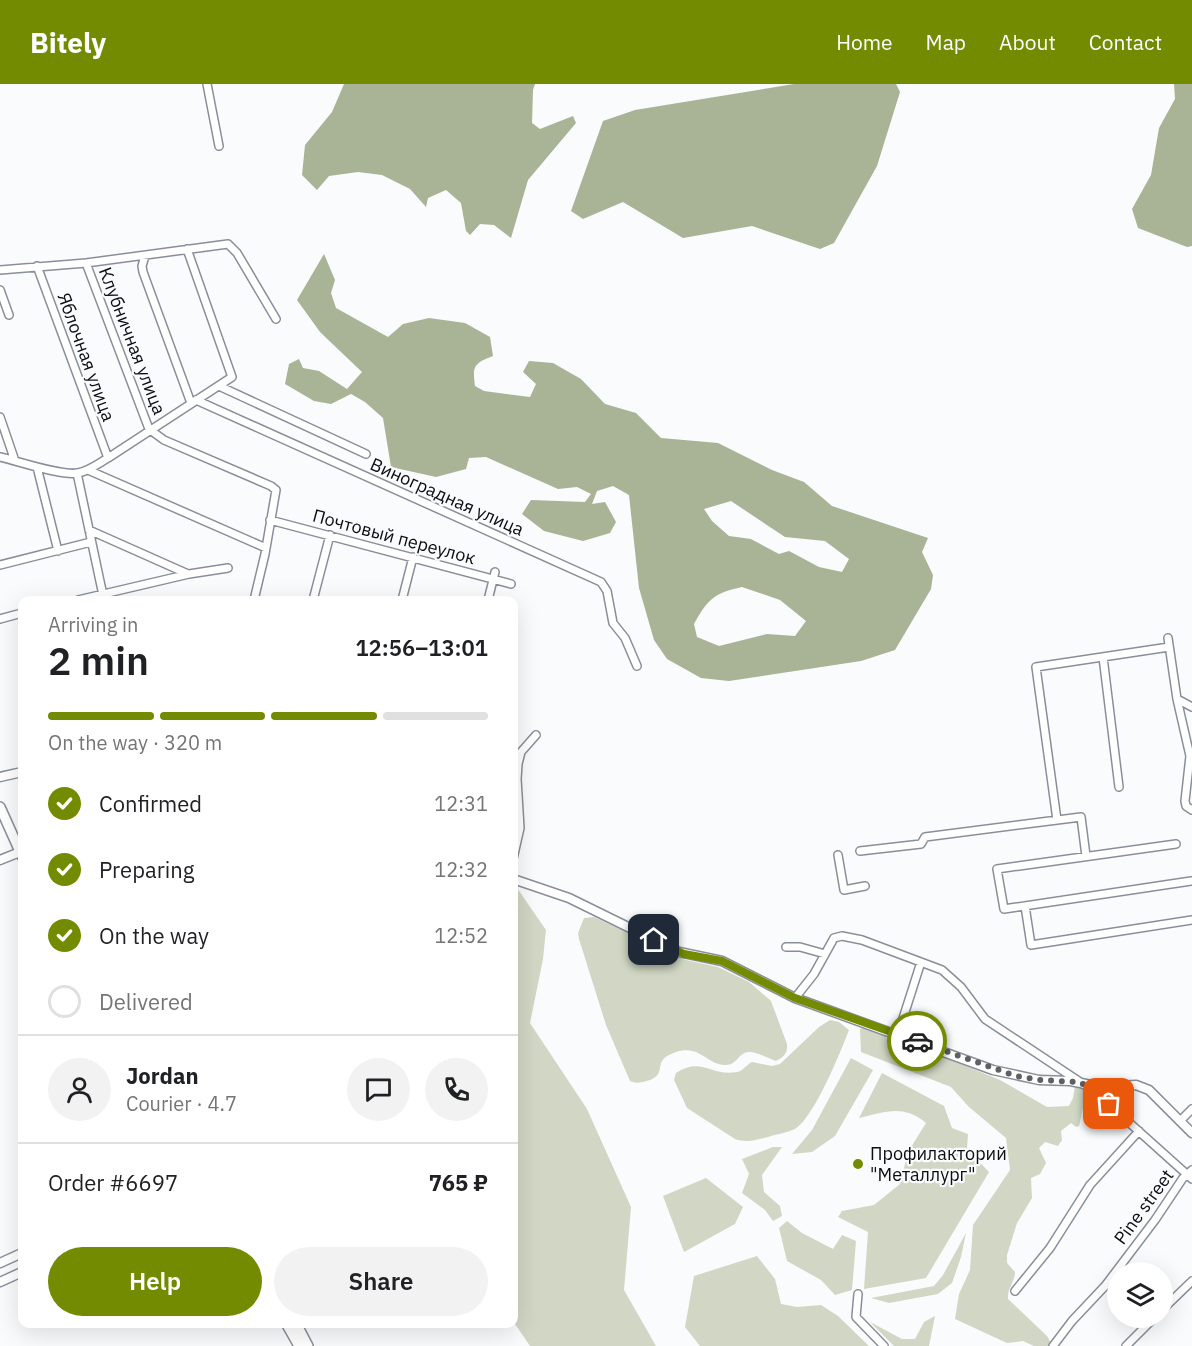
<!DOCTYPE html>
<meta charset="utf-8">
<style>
:root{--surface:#fff;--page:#f2f2f2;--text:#202124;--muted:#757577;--line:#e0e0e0;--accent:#728b00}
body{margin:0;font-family:"IBM Plex Sans",sans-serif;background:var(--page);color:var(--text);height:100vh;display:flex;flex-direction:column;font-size:22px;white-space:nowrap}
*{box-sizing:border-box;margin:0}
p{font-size:20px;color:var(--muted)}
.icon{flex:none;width:33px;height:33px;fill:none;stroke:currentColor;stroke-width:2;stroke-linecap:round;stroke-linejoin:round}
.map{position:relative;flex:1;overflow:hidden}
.side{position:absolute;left:18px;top:512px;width:500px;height:732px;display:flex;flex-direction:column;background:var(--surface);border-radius:12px;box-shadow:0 6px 24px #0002}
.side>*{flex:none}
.tools{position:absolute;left:1107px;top:1178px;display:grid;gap:12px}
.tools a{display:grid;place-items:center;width:66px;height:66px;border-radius:50%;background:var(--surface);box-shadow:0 6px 24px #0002;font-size:30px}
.pin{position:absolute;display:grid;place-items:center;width:51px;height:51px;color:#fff;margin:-26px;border-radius:12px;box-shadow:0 3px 9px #0006}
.courier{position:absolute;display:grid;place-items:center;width:60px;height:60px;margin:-30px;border:4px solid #728b00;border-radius:50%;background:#fff;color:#222;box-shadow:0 2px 8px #0007}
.headline em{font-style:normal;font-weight:600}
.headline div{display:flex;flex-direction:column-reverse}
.headline{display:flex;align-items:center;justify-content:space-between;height:102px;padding:0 30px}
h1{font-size:39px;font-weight:600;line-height:45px}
.bar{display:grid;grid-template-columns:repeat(4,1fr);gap:9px 6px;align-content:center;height:72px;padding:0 30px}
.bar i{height:8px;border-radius:4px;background:var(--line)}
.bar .on{background:var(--accent)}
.bar p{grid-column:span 4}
.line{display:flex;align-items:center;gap:15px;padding:0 30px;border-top:2px solid var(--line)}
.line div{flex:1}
.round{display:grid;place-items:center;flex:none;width:63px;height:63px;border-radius:32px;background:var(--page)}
ol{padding:0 30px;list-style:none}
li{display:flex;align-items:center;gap:18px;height:66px}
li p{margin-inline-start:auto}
li .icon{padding:6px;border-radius:50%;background:var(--accent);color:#fff;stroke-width:4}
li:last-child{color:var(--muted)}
li i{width:33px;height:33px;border:3px solid var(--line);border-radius:50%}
.action{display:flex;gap:12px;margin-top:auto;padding:12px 30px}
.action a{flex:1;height:69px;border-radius:36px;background:var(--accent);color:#fff;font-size:24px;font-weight:600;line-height:69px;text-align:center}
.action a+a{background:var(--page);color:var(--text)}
header{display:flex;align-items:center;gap:36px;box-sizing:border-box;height:84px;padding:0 30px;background:var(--accent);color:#fff}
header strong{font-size:28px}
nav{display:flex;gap:33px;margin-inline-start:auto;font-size:21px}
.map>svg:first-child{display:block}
.green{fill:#d1d7c4}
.water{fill:#a9b395;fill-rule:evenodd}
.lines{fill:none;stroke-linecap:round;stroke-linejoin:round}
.minor-casing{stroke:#898f9a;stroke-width:10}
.tertiary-casing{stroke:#898f9a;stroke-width:11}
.secondary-casing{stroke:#898f9a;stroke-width:12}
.minor{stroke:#fff;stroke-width:7}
.tertiary{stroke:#fff;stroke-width:8}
.secondary{stroke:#fff;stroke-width:9}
.done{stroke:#5e6064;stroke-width:6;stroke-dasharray:0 10.8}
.route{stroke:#728b00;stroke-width:8}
.poi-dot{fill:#728b00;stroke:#f9fbfd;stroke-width:2}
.labels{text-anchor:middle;stroke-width:4.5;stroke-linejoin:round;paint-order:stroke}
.street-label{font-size:18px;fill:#0b0d11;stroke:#f9fbfd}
.poi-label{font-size:18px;fill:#0b0d11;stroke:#f9fbfd;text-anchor:start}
</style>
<header>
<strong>Bitely</strong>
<nav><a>Home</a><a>Map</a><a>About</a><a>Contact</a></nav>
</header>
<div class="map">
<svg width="1192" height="1262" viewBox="0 0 1192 1262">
<rect width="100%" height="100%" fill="#f9fbfd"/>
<path class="green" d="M513,804H517L546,846L543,875L530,939L587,1025L631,1123L624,1206L656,1262H530L513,1237Z
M594,833L686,876L718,883L749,898L771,917L787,960C788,969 784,973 776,977C768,974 757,968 749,968C739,968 737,981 726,981C706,982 699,956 669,971C652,979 670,992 643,998C637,999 635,999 630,997L606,941L579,855L578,849L584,834Z
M830,936L839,938L849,946C841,967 814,1034 795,1045C787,1049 776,1050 768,1053C756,1056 747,1059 735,1055L687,1024L674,996L676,989C702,972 711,993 737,988C743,987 746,981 752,978L772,982L780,980L819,943Z
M865,943L884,951L888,956V963L893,965L903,958L912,960L1000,996L1047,1023L1069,1022L1073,1014L1075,1002L1080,1003L1089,1013L1083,1024L1079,1042L1076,1043L1071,1039L1061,1047L1062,1056L1058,1062L1045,1058L1039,1064L1046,1079L1040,1090L1031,1094L1032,1114L1017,1139L1007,1171V1179L1015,1188C1015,1198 1007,1204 1008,1215L1047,1252L1051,1259L1049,1262H1034L1023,1257L1007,1259L955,1235L959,1210L970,1186L973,1141L1010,1086L1006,1054L969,1023L951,1003L861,968L860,945Z
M851,974L873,986L835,1052L812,1068L792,1070L812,1046Z
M882,989L944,1022L952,1044L968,1050L967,1065L989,1088L926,1194L864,1205L868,1148L838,1133L842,1127L874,1121L900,1100L908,1068L926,1039C903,1020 886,1028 859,1034Z
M773,1063H782L762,1091L764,1108L780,1122L782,1132L773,1137L765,1126L742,1109L749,1090L742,1075Z
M706,1094L743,1123L735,1140L684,1168L663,1112Z
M787,1137L802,1149L833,1165L842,1151L856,1157L852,1206L835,1211L821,1196L787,1177L779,1144Z
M966,1149L961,1173L952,1199L938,1210L889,1219L871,1214L934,1202L943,1191Z
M757,1172L775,1195L781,1220L797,1223L821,1221L838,1232L869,1262H700L685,1243L694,1192Z
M935,1232L929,1262H894L870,1238L902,1255H915L924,1238Z"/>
<path class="water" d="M344,0H535L533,6L532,39L540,45L573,32L576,39L528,96L511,154L494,141L480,140L470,151L466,147L461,119L446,106L428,114L426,123L410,105L382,91L358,88L329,92L317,106L302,91L305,61L332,28Z
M794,0H896L900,8L877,82L834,159L820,165L752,142L683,154L623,118L583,135L571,127L603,37L635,26Z
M1174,0H1192V162L1187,163L1138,144L1132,125L1151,91L1159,44L1175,15Z
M324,170L335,196L331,209L336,224L388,253L403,240L429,234L465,239L490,253L493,272C475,279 472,281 475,302L484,307L530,313L536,300L523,288L529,277L553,279L581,295L605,320L636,329L661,354L718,359L772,386L804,398L832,422L928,454L922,468L933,491L931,505L895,566L861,577L729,597L701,594L667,575L654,556L639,504L629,411L613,402L597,407L592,420L605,418L616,438L610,449L583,457L544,447L522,430L531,416L585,418L591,410L577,403L558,405L486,373L469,374L466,385L436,393L391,383L383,334L365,318L351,310L331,320L314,317L285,300L289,280L299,275L303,284L319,287L347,305L362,288L320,248L297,216ZM731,417L785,453L825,457L849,475L842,488L819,483L789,467L779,470L751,455L729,452L712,437L704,425ZM742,503L780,516L806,537L795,552L767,550L719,562L697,553L694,540C708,515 714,509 742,503Z"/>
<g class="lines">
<g class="minor-casing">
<path id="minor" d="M207,0L219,62
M145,172L142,182L143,188L191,319
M86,179L149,345L164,356L271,402L276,406L265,470L254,516
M37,182L108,374
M0,186L86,179L228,160L237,169L276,235
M0,206L9,231
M219,302L366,370
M196,316L601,498L607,507L613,539L625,554L637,582
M0,333L15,377
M0,373C18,377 61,392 78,389C89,387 99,379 108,374L232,293L187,165
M37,383L58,467
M88,386L266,464
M77,389L104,516
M270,436L511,500
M89,446L188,490
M0,481L91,458
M78,516L189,490L228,484
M313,516L330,451
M402,516L413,473
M488,516L495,488
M0,535L22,529
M1168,554L1177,615L1190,672L1192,675
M1103,573L1119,703
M1177,615L1192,623
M1190,672L1185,717L1186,722L1192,726
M1057,736L1036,583L1169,563
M1176,760L997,785L1004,825L1191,797
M860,767L921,760L925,753L1081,733L1086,772
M838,771L844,806L865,802
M513,775L520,744L517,695L518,680L521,668L536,651
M1025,822L1031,861L1192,836
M786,863H800L825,870
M795,914L814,890L834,854L842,852L862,856L942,886L961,903L985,935L1095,1008L1192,1095
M898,950L921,878
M1180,1037L1192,1025
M1015,1207L1050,1164L1090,1101L1139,1047
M858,1210L856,1233L884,1262
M1162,1226L1192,1197
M1053,1262L1072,1237L1105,1202L1155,1136L1183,1094L1192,1086
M1126,1262L1155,1233"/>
</g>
<g class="tertiary-casing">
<path id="tertiary" d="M0,693L22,688
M0,776L20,768
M513,795L569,814L679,868L722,877L795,914L993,986L1039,996L1070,997L1102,1003L1136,1001L1149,1006L1192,1049
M0,1179L22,1169
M0,1198L22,1188"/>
</g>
<g class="secondary-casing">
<path id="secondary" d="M0,723L22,772
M286,1239L299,1262
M296,1239L308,1262"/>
</g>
<use href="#minor" class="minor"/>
<use href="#tertiary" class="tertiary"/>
<use href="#secondary" class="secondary"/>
</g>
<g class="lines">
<path class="done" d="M917,957L1016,992L1039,996L1079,998L1092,1005L1109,1020"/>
<path class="route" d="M654,856L684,870L722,877L795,914L917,957"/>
</g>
<circle class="poi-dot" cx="858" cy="1080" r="6"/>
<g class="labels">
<g class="street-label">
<text transform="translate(132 257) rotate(69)" y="6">Клубничная улица</text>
<text transform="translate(86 273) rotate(70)" y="6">Яблочная улица</text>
<text transform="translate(447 413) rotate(24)" y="6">Виноградная улица</text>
<text transform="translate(394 453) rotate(15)" y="6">Почтовый переулок</text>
<text transform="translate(1144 1123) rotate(-54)" y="6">Pine street</text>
</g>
<g class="poi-label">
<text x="870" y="1076">Профилакторий<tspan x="870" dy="21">"Металлург"</tspan></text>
</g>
</g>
</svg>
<div class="tools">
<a><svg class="icon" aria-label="layers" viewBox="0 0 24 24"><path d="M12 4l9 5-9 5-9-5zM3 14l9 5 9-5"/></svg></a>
</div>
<div class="pin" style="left:1109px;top:1020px;background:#ea580c"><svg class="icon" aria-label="bag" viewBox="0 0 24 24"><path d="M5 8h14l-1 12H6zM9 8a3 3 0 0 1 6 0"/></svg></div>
<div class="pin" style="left:654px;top:856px;background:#1f2937"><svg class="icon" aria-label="home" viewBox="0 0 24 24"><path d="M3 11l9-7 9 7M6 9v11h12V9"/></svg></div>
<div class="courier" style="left:917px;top:957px"><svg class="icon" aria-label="car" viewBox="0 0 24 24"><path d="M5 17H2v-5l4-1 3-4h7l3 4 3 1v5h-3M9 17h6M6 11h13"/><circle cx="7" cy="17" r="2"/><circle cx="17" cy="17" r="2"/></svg></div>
<section class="side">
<div class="headline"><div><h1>2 min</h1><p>Arriving in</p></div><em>12:56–13:01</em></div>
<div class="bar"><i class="on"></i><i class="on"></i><i class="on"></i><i></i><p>On the way · 320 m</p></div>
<ol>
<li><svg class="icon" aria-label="check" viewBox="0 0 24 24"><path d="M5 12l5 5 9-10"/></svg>Confirmed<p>12:31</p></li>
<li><svg class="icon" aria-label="check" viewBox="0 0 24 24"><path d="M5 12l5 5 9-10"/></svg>Preparing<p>12:32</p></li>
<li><svg class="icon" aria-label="check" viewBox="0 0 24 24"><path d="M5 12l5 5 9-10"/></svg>On the way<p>12:52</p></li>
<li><i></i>Delivered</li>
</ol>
<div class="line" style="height:108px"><a class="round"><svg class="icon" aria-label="person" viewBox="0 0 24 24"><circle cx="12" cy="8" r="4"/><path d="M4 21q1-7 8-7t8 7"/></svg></a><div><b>Jordan</b><p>Courier · 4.7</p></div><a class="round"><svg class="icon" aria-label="chat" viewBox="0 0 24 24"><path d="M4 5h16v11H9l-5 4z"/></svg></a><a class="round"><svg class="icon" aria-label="phone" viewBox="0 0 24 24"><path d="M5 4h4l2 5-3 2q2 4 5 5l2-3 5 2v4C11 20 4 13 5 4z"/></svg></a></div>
<div class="line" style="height:78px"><div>Order #6697</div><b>765 ₽</b></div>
<div class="action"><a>Help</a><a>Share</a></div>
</section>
</div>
